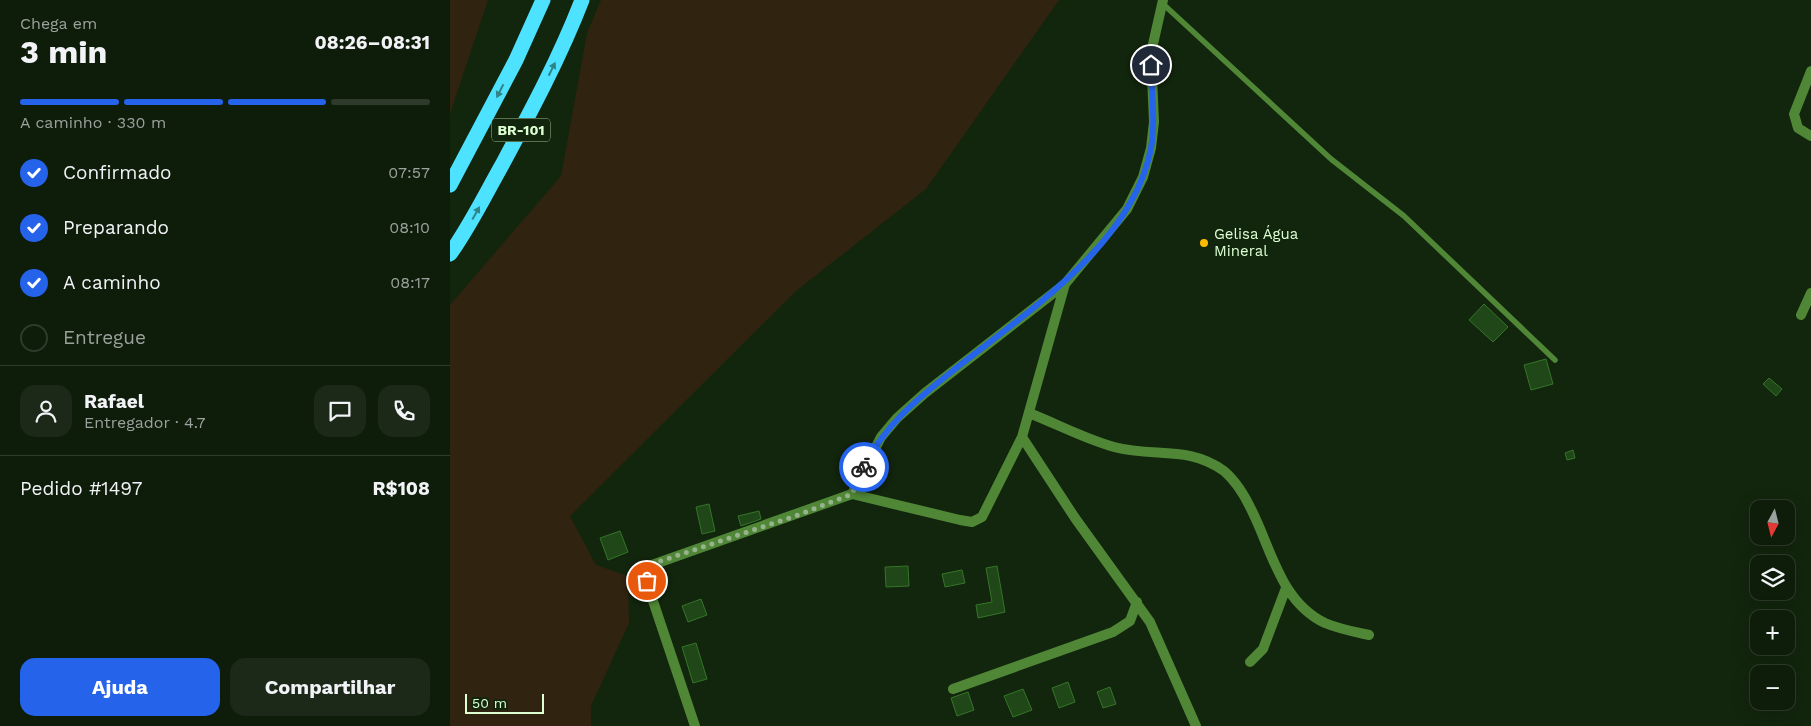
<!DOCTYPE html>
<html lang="pt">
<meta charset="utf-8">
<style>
:root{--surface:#0e1c0a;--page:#1c2918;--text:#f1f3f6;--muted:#9ba19c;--line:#2e3a2b;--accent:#2563eb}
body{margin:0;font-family:"Work Sans",sans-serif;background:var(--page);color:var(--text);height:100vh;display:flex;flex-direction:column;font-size:19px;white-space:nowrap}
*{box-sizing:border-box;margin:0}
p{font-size:16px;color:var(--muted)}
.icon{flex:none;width:28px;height:28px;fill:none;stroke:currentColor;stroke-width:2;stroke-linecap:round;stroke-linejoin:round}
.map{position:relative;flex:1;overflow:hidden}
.panel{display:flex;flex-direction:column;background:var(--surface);width:450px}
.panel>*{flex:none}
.needle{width:32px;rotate:187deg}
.buttons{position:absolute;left:1300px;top:500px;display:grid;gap:10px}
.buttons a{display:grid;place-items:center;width:45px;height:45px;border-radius:10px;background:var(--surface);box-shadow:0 5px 20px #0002,0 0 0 1px var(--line);font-size:25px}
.scale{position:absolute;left:15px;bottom:12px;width:79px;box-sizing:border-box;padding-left:5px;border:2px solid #ddffd2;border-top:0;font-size:14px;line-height:18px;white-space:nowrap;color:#ddffd2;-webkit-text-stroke:4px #12250d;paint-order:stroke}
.pin{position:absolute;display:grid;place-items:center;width:42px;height:42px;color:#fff;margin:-21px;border:2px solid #fff;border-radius:50%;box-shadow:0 1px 5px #0007}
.courier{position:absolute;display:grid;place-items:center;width:50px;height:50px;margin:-25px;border:4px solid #2563eb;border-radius:50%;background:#fff;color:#222;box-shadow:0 1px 6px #0007}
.overview em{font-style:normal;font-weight:700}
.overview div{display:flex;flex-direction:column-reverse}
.overview{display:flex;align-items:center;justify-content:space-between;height:85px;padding:0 20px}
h1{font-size:32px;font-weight:700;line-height:38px}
.bar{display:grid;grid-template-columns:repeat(4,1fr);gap:8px 5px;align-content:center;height:60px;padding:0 20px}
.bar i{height:6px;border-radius:4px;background:var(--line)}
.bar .current{background:var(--accent)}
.bar p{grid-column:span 4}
.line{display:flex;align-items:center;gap:12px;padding:0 20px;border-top:1px solid var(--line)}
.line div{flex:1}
.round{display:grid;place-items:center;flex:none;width:52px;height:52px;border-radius:15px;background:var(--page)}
ol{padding:0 20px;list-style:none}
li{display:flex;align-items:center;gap:15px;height:55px}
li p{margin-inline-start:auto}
li .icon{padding:5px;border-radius:50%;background:var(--accent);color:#fff;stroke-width:4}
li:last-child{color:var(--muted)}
li i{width:28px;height:28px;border:2px solid var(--line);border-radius:50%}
.cta{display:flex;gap:10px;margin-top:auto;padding:10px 20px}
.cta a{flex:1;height:58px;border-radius:15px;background:var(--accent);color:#fff;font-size:20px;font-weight:700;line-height:58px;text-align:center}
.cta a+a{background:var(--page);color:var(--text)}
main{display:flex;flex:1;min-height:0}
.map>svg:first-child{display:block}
.green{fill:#302310}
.building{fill:#204718;stroke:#357529}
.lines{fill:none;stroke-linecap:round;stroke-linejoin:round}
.lane{stroke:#508736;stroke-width:5.5}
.street{stroke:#508736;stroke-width:10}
.highway{stroke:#4de2ff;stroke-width:15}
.oneway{fill:#308486}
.done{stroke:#96b38d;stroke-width:5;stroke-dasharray:0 9}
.route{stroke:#2563eb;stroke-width:6}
.poi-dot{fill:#fdbb00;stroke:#12250d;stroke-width:2}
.labels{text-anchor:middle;stroke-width:4;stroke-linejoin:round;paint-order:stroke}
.shield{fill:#12250d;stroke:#a0be97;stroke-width:1}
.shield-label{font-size:14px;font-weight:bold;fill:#ddffd2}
.poi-label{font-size:15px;fill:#ddffd2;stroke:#12250d;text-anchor:start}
</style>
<main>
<section class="panel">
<div class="overview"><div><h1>3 min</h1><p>Chega em</p></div><em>08:26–08:31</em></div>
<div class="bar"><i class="current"></i><i class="current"></i><i class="current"></i><i></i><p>A caminho · 330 m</p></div>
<ol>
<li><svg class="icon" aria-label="check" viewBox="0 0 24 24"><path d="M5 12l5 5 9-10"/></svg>Confirmado<p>07:57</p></li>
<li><svg class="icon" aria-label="check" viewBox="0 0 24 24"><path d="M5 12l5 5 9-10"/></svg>Preparando<p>08:10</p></li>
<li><svg class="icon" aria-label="check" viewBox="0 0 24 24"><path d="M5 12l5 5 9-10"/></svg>A caminho<p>08:17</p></li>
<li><i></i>Entregue</li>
</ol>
<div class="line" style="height:90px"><a class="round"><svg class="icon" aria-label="person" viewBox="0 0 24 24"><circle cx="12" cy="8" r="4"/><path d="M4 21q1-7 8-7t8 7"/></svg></a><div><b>Rafael</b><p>Entregador · 4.7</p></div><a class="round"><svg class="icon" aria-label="chat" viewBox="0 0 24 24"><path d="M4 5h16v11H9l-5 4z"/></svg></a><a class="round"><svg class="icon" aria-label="phone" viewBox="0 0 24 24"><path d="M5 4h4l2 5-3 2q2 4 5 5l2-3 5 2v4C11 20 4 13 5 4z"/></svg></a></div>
<div class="line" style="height:65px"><div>Pedido #1497</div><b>R$108</b></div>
<div class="cta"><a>Ajuda</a><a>Compartilhar</a></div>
</section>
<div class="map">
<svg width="1361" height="726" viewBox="0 0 1361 726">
<rect width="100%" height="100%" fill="#12250d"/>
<path class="green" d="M0,0H38L0,114Z
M151,0H609L476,189L346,291L120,516L146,565L178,576L179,623L141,706V726H0V305L111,176L137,33Z"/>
<path class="building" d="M1034,304L1058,327L1043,342L1019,320Z
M1096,359L1103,384L1081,390L1074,365Z
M1319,378L1332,389L1326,396L1313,384Z
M1123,450L1125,458L1117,460L1115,453Z
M259,504L265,531L252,534L246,507Z
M309,511L311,519L291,526L288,516Z
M170,531L178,552L158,560L150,538Z
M458,566L459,586L436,587L435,567Z
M547,566L555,612L528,618L526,605L542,602L536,568Z
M512,570L515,583L495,587L492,574Z
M251,599L257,615L238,622L232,606Z
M246,643L257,679L243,683L232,647Z
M618,682L625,702L609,708L602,688Z
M660,687L666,704L653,708L647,692Z
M573,689L582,710L563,717L554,696Z
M518,692L524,710L507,716L501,698Z"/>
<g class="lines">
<path class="lane" d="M712,3L881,159L954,216L1105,360"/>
<path class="street" d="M1361,71L1344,114L1348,128L1361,136
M1351,315L1361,293
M579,413C607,424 635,439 664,447C704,458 738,445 774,471C787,482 795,496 802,511C822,551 831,602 875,623C889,629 905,632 919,635
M572,437L625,518L700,622L746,726
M402,494L431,437L447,418L475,393L615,284
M800,662L813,649L836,588
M503,689L663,632L680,621L687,602
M245,726L202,598L196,574L199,566L402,494L510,520L522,522L532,517L572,437L615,284L677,209L693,177L701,148L704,122L701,53L713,0"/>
<path class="highway" d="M0,185L66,60L93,0
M0,254C20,226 35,195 52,165C81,111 110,57 132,0"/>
</g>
<defs><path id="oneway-solid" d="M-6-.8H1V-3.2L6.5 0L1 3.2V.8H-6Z" transform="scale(1.25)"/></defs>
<g class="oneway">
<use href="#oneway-solid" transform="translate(102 69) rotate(-64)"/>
<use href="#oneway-solid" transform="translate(50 91) rotate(117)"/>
<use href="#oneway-solid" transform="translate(26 213) rotate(-61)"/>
</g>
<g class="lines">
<path class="done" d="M197,581C196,570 198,567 208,562L348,515L402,494L414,467"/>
<path class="route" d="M414,467C434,426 466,400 500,373C572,315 683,246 701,148C706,121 701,93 701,65"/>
</g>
<circle class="poi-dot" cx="754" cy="243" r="5"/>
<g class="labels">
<rect class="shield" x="42" y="118.5" width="58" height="23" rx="4"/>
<g class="shield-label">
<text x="71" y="135">BR-101</text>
</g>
<g class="poi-label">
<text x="764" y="239">Gelisa Água<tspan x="764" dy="17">Mineral</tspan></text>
</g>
</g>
</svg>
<div class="buttons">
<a><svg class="needle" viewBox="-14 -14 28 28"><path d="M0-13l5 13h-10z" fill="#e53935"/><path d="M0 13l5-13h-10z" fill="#9ba19c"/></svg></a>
<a><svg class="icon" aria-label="layers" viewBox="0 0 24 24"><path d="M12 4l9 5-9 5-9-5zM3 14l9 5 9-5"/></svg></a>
<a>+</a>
<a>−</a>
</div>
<div class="scale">50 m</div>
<div class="pin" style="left:197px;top:581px;background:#ea580c"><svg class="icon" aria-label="bag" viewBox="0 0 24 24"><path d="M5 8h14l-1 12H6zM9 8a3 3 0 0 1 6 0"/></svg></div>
<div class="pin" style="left:701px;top:65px;background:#1f2937"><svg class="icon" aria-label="home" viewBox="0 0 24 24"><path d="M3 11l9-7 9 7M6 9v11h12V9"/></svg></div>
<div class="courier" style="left:414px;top:467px"><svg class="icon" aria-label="bike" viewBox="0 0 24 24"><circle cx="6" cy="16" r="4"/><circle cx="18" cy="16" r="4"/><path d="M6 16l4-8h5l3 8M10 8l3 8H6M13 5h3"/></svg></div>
</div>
</main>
